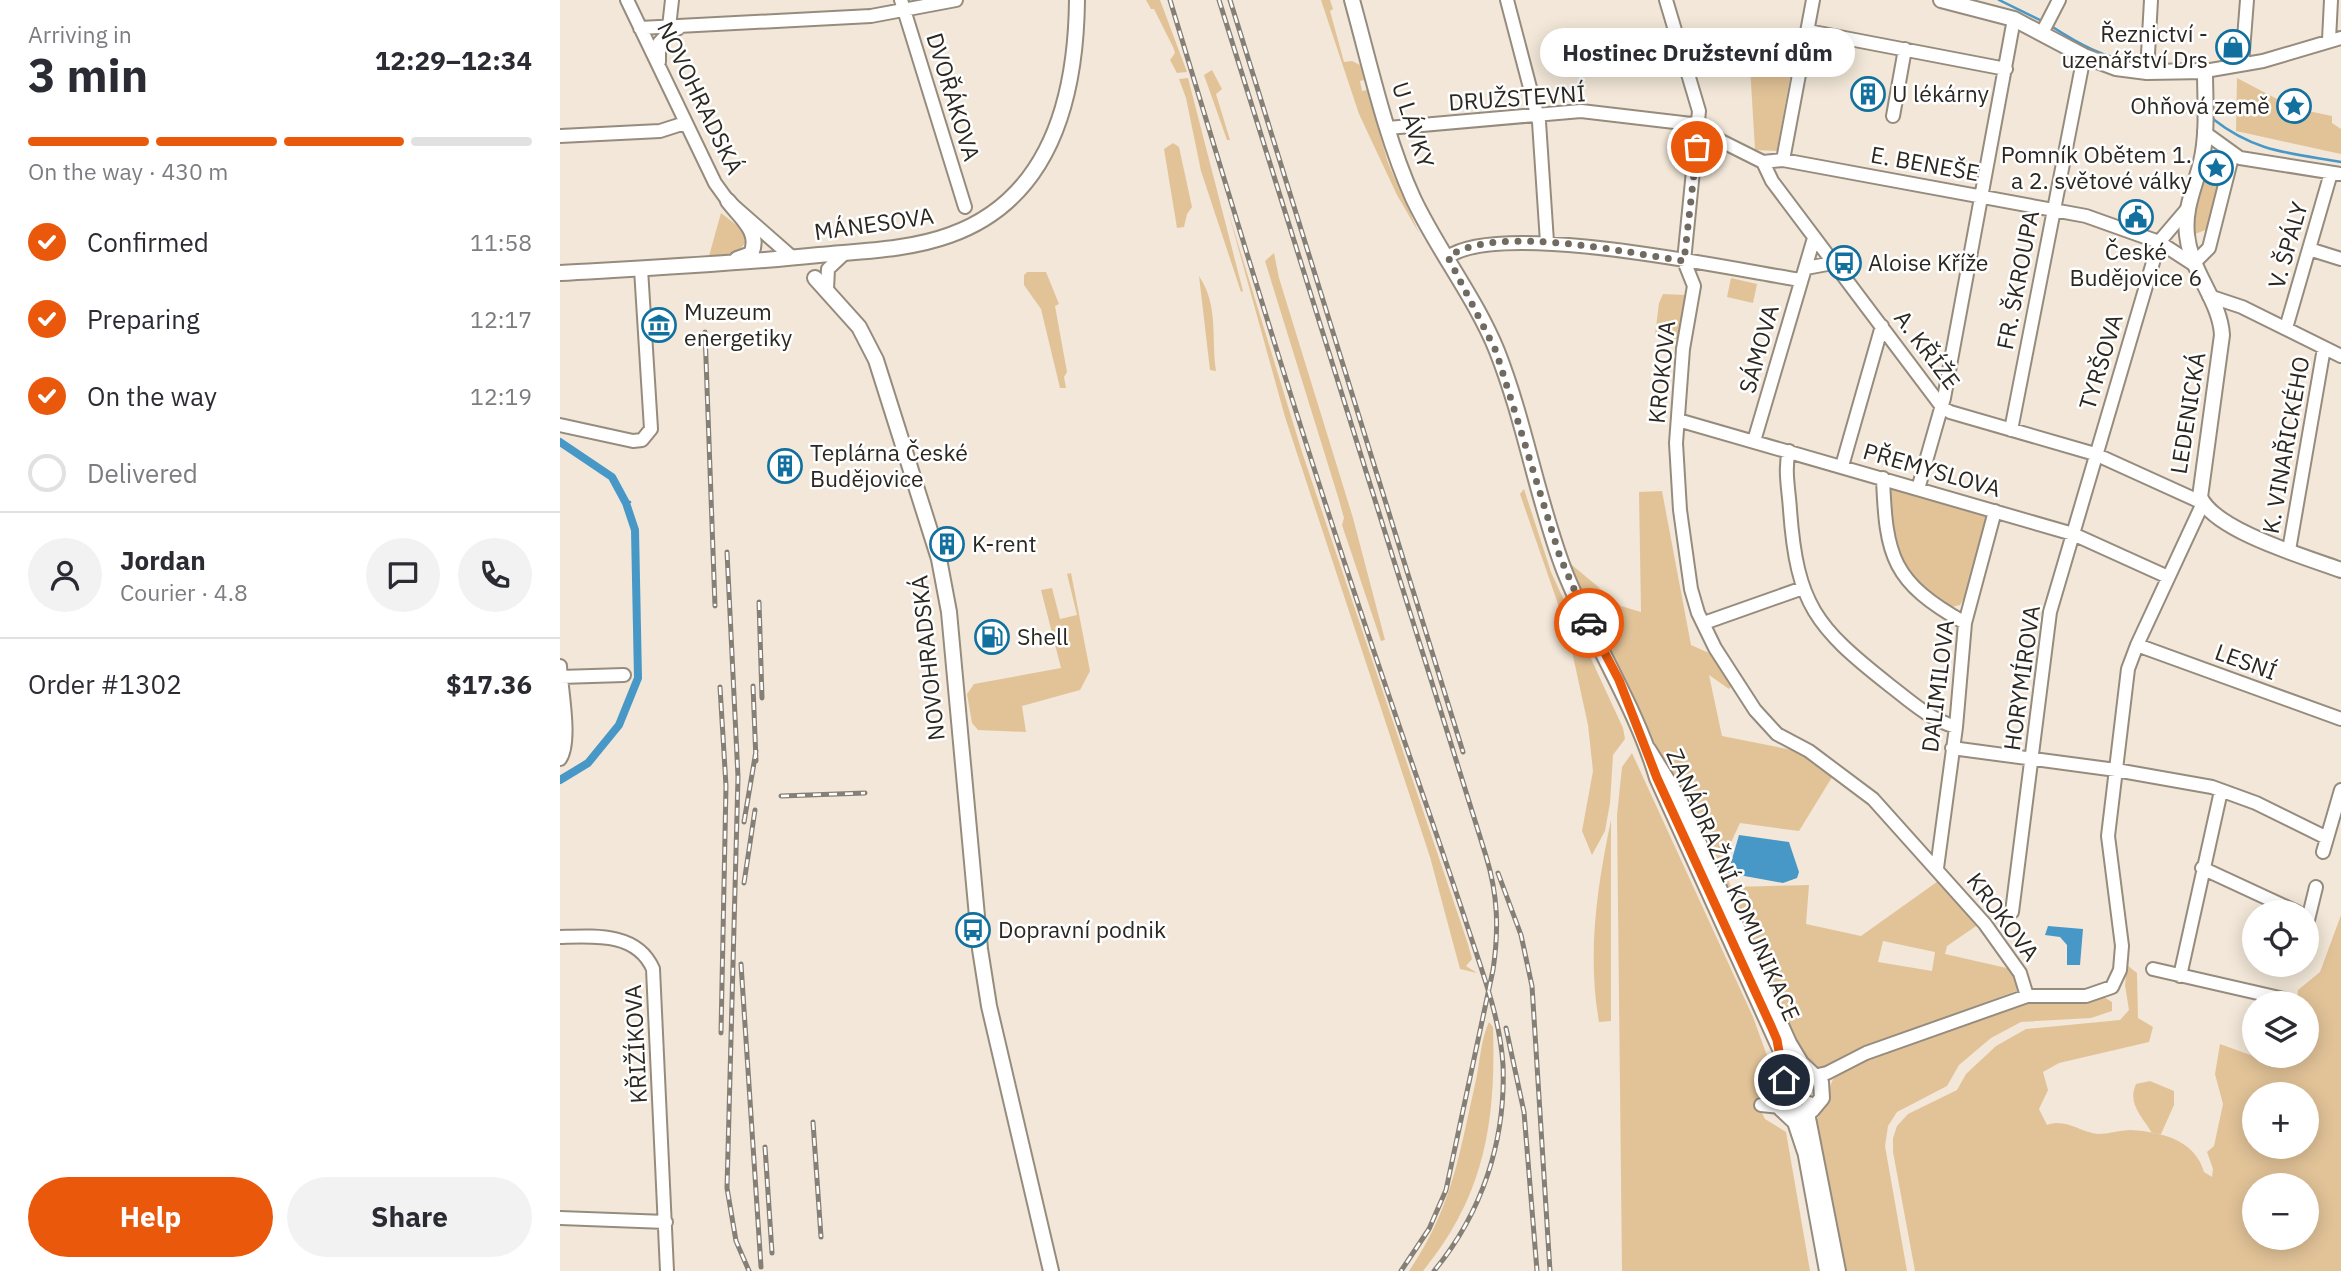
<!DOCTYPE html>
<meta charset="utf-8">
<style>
:root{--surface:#fff;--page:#f2f2f3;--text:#2b2b33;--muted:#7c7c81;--line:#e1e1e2;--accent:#ea580c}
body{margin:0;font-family:"IBM Plex Sans",sans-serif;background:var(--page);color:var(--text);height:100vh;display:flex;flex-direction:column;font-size:26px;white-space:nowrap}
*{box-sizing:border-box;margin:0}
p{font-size:23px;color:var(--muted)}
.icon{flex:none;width:38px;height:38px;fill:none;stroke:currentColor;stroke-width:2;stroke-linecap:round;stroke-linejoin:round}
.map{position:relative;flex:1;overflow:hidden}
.panel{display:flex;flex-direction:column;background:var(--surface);width:560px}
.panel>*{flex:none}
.fabs{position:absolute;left:1682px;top:900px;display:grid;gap:14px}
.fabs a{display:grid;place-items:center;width:77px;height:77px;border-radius:50%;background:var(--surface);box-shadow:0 4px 18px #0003;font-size:35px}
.pin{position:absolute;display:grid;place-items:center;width:60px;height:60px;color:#fff;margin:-30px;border:4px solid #fff;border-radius:50%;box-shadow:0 2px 7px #0007}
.courier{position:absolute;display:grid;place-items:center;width:70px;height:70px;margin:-35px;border:5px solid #ea580c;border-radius:50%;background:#fff;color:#222;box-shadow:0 2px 9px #0007}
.bubble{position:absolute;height:49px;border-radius:24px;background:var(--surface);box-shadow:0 4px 18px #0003;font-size:23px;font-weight:700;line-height:49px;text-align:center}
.summary em{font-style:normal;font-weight:700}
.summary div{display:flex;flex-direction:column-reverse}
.summary{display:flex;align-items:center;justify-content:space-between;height:119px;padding:0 28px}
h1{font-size:46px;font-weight:700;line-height:52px}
.bar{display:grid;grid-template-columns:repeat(4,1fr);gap:10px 7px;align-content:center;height:84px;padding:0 28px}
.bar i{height:9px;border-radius:5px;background:var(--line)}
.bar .active{background:var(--accent)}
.bar p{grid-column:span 4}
.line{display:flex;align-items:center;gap:18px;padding:0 28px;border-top:2px solid var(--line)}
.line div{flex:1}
.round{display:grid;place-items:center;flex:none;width:74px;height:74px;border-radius:37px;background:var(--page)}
ol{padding:0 28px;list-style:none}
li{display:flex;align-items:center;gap:21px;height:77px}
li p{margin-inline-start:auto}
li .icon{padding:7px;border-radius:50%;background:var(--accent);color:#fff;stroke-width:4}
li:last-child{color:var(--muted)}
li i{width:38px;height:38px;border:4px solid var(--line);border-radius:50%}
.button{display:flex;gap:14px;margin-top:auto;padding:14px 28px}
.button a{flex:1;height:80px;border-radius:42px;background:var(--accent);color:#fff;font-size:28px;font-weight:700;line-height:80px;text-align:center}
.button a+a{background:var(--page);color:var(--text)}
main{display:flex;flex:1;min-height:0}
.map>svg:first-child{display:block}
.green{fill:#e2c398;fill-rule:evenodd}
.water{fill:#4898c7}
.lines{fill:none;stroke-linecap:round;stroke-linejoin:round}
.stream{stroke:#4898c7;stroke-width:2.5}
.canal{stroke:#4898c7;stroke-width:8}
.minor-casing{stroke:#968c7e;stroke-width:16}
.major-casing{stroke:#968c7e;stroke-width:18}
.minor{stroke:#fff;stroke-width:12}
.major{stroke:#fff;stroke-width:14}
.rail-casing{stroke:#867f75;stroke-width:5}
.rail{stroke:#fff;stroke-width:2.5;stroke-dasharray:8;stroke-linecap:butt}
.done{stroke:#716a61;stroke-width:7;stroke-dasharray:0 12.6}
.route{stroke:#ea580c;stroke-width:9}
.labels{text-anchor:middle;stroke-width:5;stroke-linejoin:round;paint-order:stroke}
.poi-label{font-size:23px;fill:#2b2721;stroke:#fff;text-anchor:start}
.street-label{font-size:23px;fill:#2b2721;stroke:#fff}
</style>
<main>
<section class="panel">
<div class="summary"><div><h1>3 min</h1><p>Arriving in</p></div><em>12:29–12:34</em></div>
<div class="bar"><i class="active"></i><i class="active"></i><i class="active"></i><i></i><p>On the way · 430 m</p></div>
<ol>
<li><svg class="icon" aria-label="check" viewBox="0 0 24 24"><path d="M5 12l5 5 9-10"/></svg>Confirmed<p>11:58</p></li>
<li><svg class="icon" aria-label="check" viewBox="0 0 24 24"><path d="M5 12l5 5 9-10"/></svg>Preparing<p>12:17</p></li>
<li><svg class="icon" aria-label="check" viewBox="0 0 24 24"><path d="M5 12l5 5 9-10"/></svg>On the way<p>12:19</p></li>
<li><i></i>Delivered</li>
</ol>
<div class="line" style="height:126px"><a class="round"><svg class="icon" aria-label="person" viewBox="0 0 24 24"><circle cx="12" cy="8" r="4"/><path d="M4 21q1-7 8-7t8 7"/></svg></a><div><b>Jordan</b><p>Courier · 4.8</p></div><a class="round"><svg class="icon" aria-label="chat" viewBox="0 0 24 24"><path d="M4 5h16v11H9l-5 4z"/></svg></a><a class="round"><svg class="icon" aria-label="phone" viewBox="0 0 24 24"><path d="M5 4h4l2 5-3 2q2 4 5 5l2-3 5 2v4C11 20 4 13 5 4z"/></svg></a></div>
<div class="line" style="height:91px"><div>Order #1302</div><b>$17.36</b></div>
<div class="button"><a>Help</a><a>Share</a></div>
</section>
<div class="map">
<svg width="1781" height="1271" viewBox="0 0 1781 1271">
<rect width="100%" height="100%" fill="#f2e7d8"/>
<path class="green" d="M586,0H600L627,72L617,73L610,60L615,53L613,47L594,9H591Z
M761,0H770L773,9L770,11L784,62L792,61L800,65L804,80L800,81L802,91L807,90L828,163L859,233L837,195L799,114Z
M1190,66H1232L1217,151L1195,150Z
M652,70L662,89L656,94L670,140H667L644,75Z
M628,78L683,291L681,292L641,171L626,98L619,79Z
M1677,78L1734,108L1772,116V123L1781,129V154L1676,131Z
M613,143L619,147L632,207L627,214L624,227L617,228L604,149Z
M1651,156L1666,162L1648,229L1635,234L1634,209Z
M668,211L742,452L908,944L912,959L906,966L917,973L900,969L870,857L725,417Z
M161,213L184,231L186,242L177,253L149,256Z
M714,253L719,278L793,518L825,640L821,641L782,525L784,518L779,500L705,261Z
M467,272H486L499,304L495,306L507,372L504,377L506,388H500L481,309L464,285V275Z
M639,276C659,306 651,338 656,371L650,370Z
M1171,278L1197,284L1193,303L1167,297Z
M1103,294L1125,295L1128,298L1118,339L1097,338L1095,335L1099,303Z
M1326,484L1429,514L1408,591L1400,605L1388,608L1350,577L1336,559Z
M964,489L991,572L1063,728L1065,739L1053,755L1050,803L1045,831L1032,855L1022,831L1033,771L1028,725L1008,633L960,494Z
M1102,491L1131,645L1149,653L1173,684L1169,689L1149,675L1162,736L1247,753L1274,774L1239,831L1180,823C1169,847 1160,861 1171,887L1249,885L1246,924L1301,936L1381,879L1419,924L1387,946L1385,954L1451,969L1459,990L1287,1054L1294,1057L1260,1072L1244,1062L1111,770L1100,755L1006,560L1061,606L1081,612L1079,492ZM1323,941L1375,952L1372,971L1318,962Z
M511,573L530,671L520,690L462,706L466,732L418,730L412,723L407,694L414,684L501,668L481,590L492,588L500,619L517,615L507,574Z
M1072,753L1193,1017L1210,1064V1077L1200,1096L1201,1111L1205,1119L1226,1132L1250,1271H1062L1057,815L1062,767Z
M1051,820V1021L1039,1022C1027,954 1037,887 1051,820Z
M1781,915V1271H1355L1333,1152V1138L1337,1126L1348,1114L1397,1090L1406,1074L1436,1046L1466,1029L1560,1020L1569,1010L1565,985L1567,965L1577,973L1578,1018L1593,1027L1589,1042L1499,1063L1483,1072L1488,1090L1479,1109L1487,1125C1507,1118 1518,1132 1538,1134C1549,1134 1560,1130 1571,1130C1602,1132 1635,1140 1644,1172L1652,1177L1653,1169L1647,1152L1654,1146L1663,1104L1655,1074L1660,1044L1726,1068L1722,1055H1746V1003H1737L1738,990L1760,972ZM1694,1094H1746V1146H1694ZM1694,1185H1746V1237H1694Z
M1544,997L1552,1002V1011L1531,1018L1461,1022L1431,1038L1399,1065L1387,1086L1337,1112L1328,1126L1325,1146L1347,1271H1283L1256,1122L1273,1079L1300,1061L1385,1029L1476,999Z
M929,1022L933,1027C936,1122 925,1195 863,1271H849C893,1206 899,1154 916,1080C920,1061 921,1039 929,1022Z
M1590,1081L1614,1091V1105L1601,1134L1592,1133C1582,1116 1567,1104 1576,1084Z"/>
<path class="water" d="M1179,835L1229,842L1239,872L1237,878L1223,883L1168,873Z
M1488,926L1523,929L1520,965H1507V945L1500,937L1485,935Z"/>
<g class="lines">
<path class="stream" d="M1439,0L1482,21
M1491,26C1519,44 1544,58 1577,63
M1653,119C1695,152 1729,153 1781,162
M66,503L70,502"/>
<path class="canal" d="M0,442L52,477L66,503L75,530L78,678L59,725L28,763L0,780"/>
<g class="minor-casing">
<path id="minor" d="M67,0L155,183L168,201L233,258
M341,0L405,207
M947,0L979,122L987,242
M1106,0L1139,111L1124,261L1134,286L1123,349L1116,443L1120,510L1131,589L1138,613L1155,648L1195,710L1217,734L1249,751L1313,799L1425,924L1460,973L1467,996
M109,27L112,0
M80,28L311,16L396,0
M1248,31L1446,69
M1482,33L1499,0
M1769,40L1771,0
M99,62V43L108,33L119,28
M1682,64L1687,0
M1645,71L1703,61L1781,38
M1587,72L1591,0
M1333,116L1345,49
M828,128L1021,111L1140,125L1161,141L1203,162
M1644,132L1680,158L1781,174
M0,136L100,131L125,123
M1223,160L1253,0
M1203,162L1212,181L1382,407L1390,412L1535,454L1643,503L1577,645L1568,669L1548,836L1562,946L1560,970L1552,987L1526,996H1467L1306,1053L1267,1073L1249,1077
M1203,162L1223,160L1526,216L1599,242L1633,264L1649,248L1673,153
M1599,242L1628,208
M1749,249L1781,259
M888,257C941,219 1171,269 1240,280
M1246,268L1273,263
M267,289L268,269L285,253
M1649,296L1682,307L1781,356
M1726,328L1771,173
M1118,420L1513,534L1608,577
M0,425L73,441L82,440L91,429L81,269
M1451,430L1524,56
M1194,441L1254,238
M1229,451C1224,470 1229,491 1230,510C1237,605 1256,627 1328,684C1350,701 1369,719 1396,727
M1282,466L1322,326
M1323,478C1326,557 1332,582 1405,623
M1358,489L1384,398L1454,19
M1729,550L1764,348
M1144,623L1243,588
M1577,645L1781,719
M0,666C1,689 12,741 0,759
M0,677L64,675
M1392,748L1556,770L1652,787L1696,803L1767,838
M1763,852L1781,790
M1377,868L1396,727L1405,623L1435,511
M1642,868L1737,912
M1452,912L1490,612L1599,242
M1746,928L1756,887
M0,937C34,936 77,932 93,969L107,1271
M1593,969L1724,999
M1620,976L1661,791
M1209,1103L1219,1089
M1201,1105L1230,1108
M0,1218L106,1222"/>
</g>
<g class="major-casing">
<path id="major" d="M792,0C810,65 825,136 853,198C878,251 915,297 937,351C965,422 977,499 1004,570C1032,641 1075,704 1097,778L1225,1060L1229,1080L1225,1092L1226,1102L1238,1112L1252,1110L1262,1098L1261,1082L1241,1063L1229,1043L1119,799L1088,749
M1381,0L1454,19L1524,56L1556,68L1587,72L1645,71C1645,100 1648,133 1641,162C1635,187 1624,208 1627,235C1631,273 1660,300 1662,335L1640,497C1655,531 1746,557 1781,570
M168,201C181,218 201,232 191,254L177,259
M0,273C87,268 173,264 259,255C302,251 349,250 390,235C491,199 516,97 517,0
M255,278L299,327L316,360L379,559L389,612L420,949L429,1006L491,1271
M1249,1104L1248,1118L1278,1271
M1221,1109L1235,1122L1245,1152
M1244,1145L1267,1271"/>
</g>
<use href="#minor" class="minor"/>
<use href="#major" class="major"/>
<g class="rail-casing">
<path id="rail" d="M610,0C680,232 750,464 828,693C854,770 881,846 906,922C921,969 940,1016 943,1065C946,1141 922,1213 874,1271
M659,0L926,856C938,895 939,930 933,970L886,1190L869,1229L841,1271
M670,0L903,752
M145,332L155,606
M167,552L178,777L167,1188L176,1241L189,1271
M199,602L202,698
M193,686L196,761
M160,687L166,786L161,1033
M221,796L305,793
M184,822L196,751
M938,873L961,935L972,986L990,1271
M184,883L195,810
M181,964L201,1267
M946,1028L964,1112L977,1271
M253,1122L261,1237
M205,1147L212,1253"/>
</g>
<use href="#rail" class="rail"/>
</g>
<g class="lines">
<path class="done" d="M1029,623L1000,557L936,351L888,257C935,223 1068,253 1124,261L1137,147"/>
<path class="route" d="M1029,623L1059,680L1097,778L1211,1026L1217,1040L1224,1080"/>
</g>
<defs>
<g id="shop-ring" transform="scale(1.75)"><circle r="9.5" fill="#fff" stroke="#11709e" stroke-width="1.5"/><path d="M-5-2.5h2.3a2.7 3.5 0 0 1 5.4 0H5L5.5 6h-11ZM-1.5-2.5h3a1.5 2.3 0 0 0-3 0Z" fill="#11709e"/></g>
<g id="building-ring" transform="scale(1.75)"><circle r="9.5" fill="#fff" stroke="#11709e" stroke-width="1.5"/><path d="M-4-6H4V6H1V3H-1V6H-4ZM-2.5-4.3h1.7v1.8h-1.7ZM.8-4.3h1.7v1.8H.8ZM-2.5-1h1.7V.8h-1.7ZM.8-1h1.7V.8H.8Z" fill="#11709e"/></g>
<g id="sight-ring" transform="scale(1.75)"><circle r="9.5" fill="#fff" stroke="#11709e" stroke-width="1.5"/><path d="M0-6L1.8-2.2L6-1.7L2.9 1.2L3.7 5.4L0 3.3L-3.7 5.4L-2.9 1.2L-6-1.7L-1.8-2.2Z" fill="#11709e"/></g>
<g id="civic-ring" transform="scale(1.75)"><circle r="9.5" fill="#fff" stroke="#11709e" stroke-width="1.5"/><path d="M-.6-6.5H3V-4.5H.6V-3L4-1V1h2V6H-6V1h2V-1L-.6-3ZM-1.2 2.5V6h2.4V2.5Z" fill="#11709e"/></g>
<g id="bus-ring" transform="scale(1.75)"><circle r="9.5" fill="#fff" stroke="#11709e" stroke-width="1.5"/><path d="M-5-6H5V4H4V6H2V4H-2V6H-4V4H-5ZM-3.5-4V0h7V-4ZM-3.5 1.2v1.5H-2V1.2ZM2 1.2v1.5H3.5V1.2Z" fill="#11709e"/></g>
<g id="museum-ring" transform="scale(1.75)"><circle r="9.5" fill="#fff" stroke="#11709e" stroke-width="1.5"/><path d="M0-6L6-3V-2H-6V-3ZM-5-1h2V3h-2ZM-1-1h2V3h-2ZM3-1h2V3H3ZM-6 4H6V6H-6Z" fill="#11709e"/></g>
<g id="fuel-ring" transform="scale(1.75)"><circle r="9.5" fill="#fff" stroke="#11709e" stroke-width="1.5"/><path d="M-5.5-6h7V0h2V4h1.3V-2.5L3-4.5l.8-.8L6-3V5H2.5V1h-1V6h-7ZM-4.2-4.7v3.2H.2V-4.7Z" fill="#11709e"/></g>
</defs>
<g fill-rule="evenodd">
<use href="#shop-ring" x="1673" y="47"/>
<use href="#building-ring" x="1308" y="94"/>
<use href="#sight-ring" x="1734" y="106"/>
<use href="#sight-ring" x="1656" y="168"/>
<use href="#civic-ring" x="1576" y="217"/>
<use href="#bus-ring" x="1284" y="263"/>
<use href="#museum-ring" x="99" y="325"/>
<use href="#building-ring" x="225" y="466"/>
<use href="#building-ring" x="387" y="544"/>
<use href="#fuel-ring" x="432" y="637"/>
<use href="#bus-ring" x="413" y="930"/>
</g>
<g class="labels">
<g class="poi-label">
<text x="1648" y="42" text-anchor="end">Řeznictví -<tspan x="1648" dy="26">uzenářství Drs</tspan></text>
<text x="1332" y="102">U lékárny</text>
<text x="1710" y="114" text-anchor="end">Ohňová země</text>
<text x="1632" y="163" text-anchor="end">Pomník Obětem 1.<tspan x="1632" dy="26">a 2. světové války</tspan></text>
<text x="1576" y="260" text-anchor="middle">České<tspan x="1576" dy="26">Budějovice 6</tspan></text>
<text x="1308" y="271">Aloise Kříže</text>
<text x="124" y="320">Muzeum<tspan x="124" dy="26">energetiky</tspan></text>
<text x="250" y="461">Teplárna České<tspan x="250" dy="26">Budějovice</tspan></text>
<text x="412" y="552">K-rent</text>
<text x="457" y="645">Shell</text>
<text x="438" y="938">Dopravní podnik</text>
</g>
<g class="street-label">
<text transform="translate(393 97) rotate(73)" y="8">DVOŘÁKOVA</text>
<text transform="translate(140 98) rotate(64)" y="8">NOVOHRADSKÁ</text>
<text transform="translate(957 98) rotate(-4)" y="8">DRUŽSTEVNÍ</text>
<text transform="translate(853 125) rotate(72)" y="8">U LÁVKY</text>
<text transform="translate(1365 164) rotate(10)" y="8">E. BENEŠE</text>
<text transform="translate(314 224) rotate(-8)" y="8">MÁNESOVA</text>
<text transform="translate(1728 245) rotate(-74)" y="8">V. ŠPÁLY</text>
<text transform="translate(1458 280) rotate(-79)" y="8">FR. ŠKROUPA</text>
<text transform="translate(1199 349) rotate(-74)" y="8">SÁMOVA</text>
<text transform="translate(1367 350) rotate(53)" y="8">A. KŘÍŽE</text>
<text transform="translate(1541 362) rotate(-73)" y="8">TYRŠOVA</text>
<text transform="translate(1102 372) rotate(-84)" y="8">KROKOVA</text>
<text transform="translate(1628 413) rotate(-81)" y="8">LEDENICKÁ</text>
<text transform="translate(1726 445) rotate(-80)" y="8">K. VINAŘICKÉHO</text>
<text transform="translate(1372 470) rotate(16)" y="8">PŘEMYSLOVA</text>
<text transform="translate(368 658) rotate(-96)" y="8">NOVOHRADSKÁ</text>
<text transform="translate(1686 662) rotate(20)" y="8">LESNÍ</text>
<text transform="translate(1462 678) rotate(-82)" y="8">HORYMÍROVA</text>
<text transform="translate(1378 686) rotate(-83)" y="8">DALIMILOVA</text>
<text transform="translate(1173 885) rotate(66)" y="8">ZANÁDRAŽNÍ KOMUNIKACE</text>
<text transform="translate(1443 917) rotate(53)" y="8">KROKOVA</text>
<text transform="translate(76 1044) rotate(-93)" y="8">KŘIŽÍKOVA</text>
</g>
</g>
</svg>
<div class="fabs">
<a><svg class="icon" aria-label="locate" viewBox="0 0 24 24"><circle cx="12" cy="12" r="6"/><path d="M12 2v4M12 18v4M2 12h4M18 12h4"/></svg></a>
<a><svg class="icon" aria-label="layers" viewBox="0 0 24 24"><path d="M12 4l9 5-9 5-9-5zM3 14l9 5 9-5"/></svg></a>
<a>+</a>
<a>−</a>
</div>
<div class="pin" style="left:1137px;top:147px;background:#ea580c"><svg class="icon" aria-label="bag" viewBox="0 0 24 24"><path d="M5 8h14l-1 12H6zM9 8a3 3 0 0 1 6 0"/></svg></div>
<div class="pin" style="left:1224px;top:1080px;background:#1f2937"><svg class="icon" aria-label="home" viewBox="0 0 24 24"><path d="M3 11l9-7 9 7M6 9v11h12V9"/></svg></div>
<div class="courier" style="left:1029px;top:623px"><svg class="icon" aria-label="car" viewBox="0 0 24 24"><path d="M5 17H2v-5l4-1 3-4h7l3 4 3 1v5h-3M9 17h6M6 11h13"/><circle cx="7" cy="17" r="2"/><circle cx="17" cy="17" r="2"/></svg></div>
<div class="bubble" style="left:980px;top:28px;width:315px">Hostinec Družstevní dům</div>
</div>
</main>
